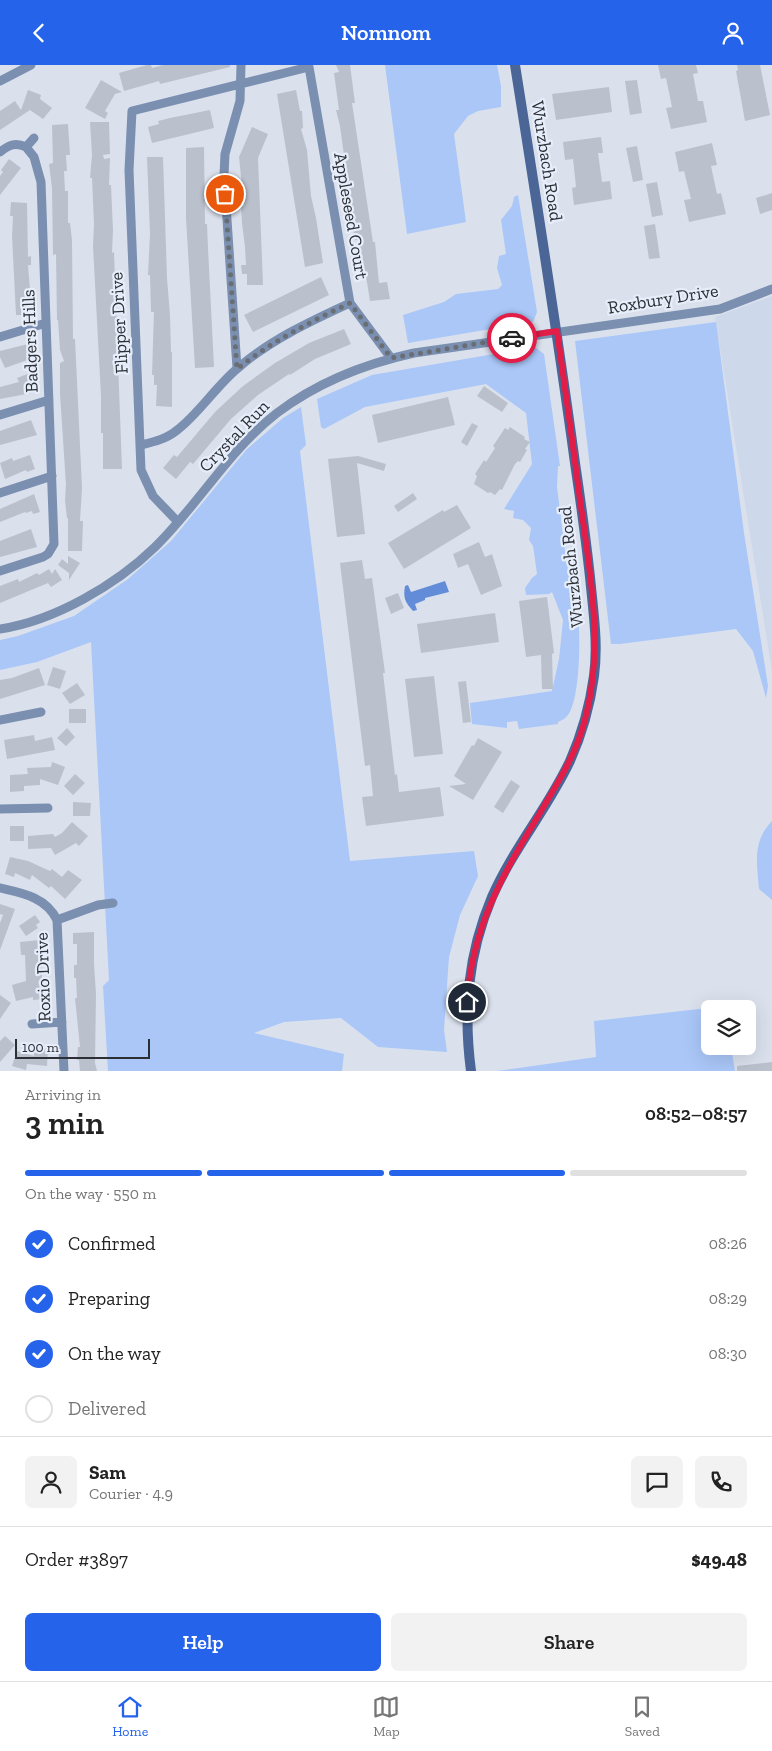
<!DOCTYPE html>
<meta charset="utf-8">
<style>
:root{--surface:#fff;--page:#f2f2f2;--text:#222;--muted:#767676;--line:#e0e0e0;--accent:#2563eb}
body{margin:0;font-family:"Zilla Slab",serif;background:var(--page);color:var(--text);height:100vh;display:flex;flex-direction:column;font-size:19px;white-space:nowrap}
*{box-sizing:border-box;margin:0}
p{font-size:16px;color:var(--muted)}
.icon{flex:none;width:28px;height:28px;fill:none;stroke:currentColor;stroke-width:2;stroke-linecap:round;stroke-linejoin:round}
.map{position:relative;height:1006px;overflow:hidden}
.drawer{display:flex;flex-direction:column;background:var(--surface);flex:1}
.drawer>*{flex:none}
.buttons{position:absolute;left:701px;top:935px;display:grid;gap:10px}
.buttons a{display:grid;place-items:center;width:55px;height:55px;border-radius:8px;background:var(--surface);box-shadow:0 5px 20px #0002;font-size:25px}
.scale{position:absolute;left:15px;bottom:12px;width:135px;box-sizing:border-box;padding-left:5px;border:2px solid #2c2f33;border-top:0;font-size:14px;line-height:18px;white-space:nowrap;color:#2c2f33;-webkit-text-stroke:4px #e7eefb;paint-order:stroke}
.pin{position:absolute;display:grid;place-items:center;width:42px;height:42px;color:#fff;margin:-21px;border:2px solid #fff;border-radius:50%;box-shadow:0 1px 5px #0007}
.courier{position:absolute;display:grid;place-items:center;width:50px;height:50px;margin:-25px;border:4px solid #e11d48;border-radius:50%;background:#fff;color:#222;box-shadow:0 1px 6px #0007}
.head em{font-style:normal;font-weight:600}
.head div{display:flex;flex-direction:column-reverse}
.head{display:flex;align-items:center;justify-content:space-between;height:85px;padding:0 25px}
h1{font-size:32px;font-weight:600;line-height:38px}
.bar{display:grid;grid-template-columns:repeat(4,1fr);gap:8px 5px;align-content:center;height:60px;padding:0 25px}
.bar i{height:6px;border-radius:4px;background:var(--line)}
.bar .active{background:var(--accent)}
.bar p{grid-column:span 4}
.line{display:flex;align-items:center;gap:12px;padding:0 25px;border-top:1px solid var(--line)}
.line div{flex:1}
.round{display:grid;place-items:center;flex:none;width:52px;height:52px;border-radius:8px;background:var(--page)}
ol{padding:0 25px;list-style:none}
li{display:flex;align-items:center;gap:15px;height:55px}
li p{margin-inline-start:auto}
li .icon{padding:5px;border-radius:50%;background:var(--accent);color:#fff;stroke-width:4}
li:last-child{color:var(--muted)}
li i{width:28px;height:28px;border:2px solid var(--line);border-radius:50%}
.action{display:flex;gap:10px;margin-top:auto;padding:10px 25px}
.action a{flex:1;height:58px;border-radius:8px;background:var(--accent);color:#fff;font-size:20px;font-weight:600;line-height:58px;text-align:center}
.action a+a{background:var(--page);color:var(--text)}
header{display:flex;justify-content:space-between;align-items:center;height:65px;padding:0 25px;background:var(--accent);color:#fff;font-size:22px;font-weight:600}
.tab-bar{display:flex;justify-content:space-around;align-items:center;height:70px;border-top:1px solid var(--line);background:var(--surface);font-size:14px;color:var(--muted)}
.tab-bar a{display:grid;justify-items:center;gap:2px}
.tab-bar .active{color:var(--accent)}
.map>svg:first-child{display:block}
.built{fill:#cdd8eb}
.green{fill:#aac7f8}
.water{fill:#628cd7}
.building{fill:#bac1cd}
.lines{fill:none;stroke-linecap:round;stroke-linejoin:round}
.minor{stroke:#7b8fb0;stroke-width:9}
.secondary{stroke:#4b6696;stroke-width:10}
.done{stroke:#696d74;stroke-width:5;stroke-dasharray:0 9}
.route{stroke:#e11d48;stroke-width:6}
.labels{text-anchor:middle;stroke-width:4.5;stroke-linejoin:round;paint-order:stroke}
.street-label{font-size:18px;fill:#2c2f33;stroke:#e7eefb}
</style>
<header><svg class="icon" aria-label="back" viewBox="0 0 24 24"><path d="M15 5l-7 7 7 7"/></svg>Nomnom<svg class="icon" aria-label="person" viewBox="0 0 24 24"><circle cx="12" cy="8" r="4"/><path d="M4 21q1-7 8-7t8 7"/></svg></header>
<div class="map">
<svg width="772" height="1006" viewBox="0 0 772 1006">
<rect width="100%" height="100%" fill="#dae1ed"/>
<path class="built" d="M772,231V606L715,252Z"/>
<path class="green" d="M385,0H497L501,21V42L478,46L468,51L454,69L466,157L407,169Z
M518,130L537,247L533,257L408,278L403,250L444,237L456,229L498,224L502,220L497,203L499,191L506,189L501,155L512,141L514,132Z
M716,257L744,468L768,621L766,633L753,586L736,564L620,579H611L575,276Z
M535,282L544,289L560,401H558L557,422L563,470L561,474L564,477C565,486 566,496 568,504C570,508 573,510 574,514C581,539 583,630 568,650C565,654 562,655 558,657V659L519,664L517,656L507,657V663L472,659L470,638L552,626L559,594L563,555L552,527L549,529L526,530L525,523L532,513L537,509L533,481L529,475L531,463L523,455L513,453L514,446L504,444L532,399L526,348L486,319L365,342L324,364L321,362L317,334L372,310Z
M301,342L306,380L300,386L350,796L474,786L478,811L460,850L449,892L444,965L447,987L378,982L341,953L284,957L254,968L344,989L342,1006H108L103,921L109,915L91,577L37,597L0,605V575L18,571L74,551L128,514L171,476L247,384L283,353Z
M772,756V835L759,824C757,798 752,777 772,756Z
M725,941V944H710V981H731L735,1006H497L596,992L594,956Z"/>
<path class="water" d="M445,516L449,527L425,533V535L415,539L417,545L413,546C405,537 403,533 405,521L408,520L411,527Z"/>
<path class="building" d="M147,0H151L152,3L163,0H230V2L160,19L159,16L124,26L119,8Z
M336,0H350L355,38H352L373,177H375L379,218L387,217L390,234L370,236L366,211H361L359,194L363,192L362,190L359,191L358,175H355L351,152H349L347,135L350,134L340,61L336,45H339L334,8L339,7Z
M658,0H696L698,8L693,9L698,36H703L707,57L671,64L666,43L672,42L666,13L661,14Z
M737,0H760L770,50L745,56L736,6L738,5Z
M101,15L122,27L115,29L105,46L108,48L105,54L85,43Z
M637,15L642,48L630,50L625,16Z
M609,22L612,47L556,55L552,29Z
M28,25L41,30L40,34L52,43L43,54L30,45L0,65V46L15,36L21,45Z
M296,25L300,46H302L303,63L301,64L307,85L311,131L316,153L323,198L305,202L277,29Z
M210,45L214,63L152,78L148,62L159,59L158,56L170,53Z
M90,57H109L110,89L103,90L104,94L110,93L109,120H111L113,165L112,188L114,187L122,404H103V368H101V331L93,181L94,159L92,113H90L92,90Z
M68,59L70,90H66L67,106H64L65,126H68V158H70L72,175L73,274H75L82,423L80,456H83L82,486H68V453H67L65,436L66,420L60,329V298L64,296L60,285L58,255H57L56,189L53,190L52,123L49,99L53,98L52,60Z
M252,62L268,69L258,93L263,220H247V209H242L241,200H246L245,182L242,158L241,141H244L239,92Z
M601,72L603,88H598L602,117L610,116L612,134L574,140L572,123L576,122L573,94L565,95L563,77Z
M712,78L717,100L711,101L717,129L721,128L726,149L689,157L684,135L691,134L684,106L679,107L675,87Z
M637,81L643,115L633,117L626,83Z
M204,82L205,159H207L208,183L214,302L195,303L186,153V83Z
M147,92H163L167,213L170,250L171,287H172V342L156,341L157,320H154V310H152L154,247H151L150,210H148L150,169Z
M9,94L21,103L0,130V111L3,107L1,105Z
M657,117L663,150L652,152L646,119Z
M772,128V145L760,149L756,133Z
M11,137L27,138L28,192L31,191V200H28L32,250H16L12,171L13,151H10Z
M655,159L660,193L649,194L644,161Z
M321,212L329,230L253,267L244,250Z
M344,264L351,279L315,294L290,310L289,309L258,330L231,354L193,399L190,397L176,414L163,403L174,390L177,392L215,347L243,321L275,298L309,278Z
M28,279L33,293L5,303L0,292V286Z
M30,308L37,327L0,334V322L19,317L17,313Z
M484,321L508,338L502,347L477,331Z
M448,332L455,360L378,378L372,350Z
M31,355L37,370L0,380V366Z
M472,358L478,361L467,381L461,377Z
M510,362L525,372L524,374L530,377L525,384L527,385L520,397L518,396L515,399L502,425L500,424L495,430L490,427L488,428L474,419L477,411L475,409L484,395L486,397L495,383L493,381L505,363L508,365Z
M30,390L35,404L27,407L26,405L5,414L0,398L12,393L13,396Z
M358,391L386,399L384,406L357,398L365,469L337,472L328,394Z
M413,428L417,434L398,447L394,441Z
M34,429L40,447L33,449L32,446L26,448L25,447L0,457V444Z
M457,440L471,463L404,504L388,478L443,445L444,447Z
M31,464L37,482L0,492V476Z
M479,477L485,492L492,489L502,521L481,530L468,499L458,503L453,489Z
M68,491L80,498L69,515V508L58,500L62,494L68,499Z
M362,495L365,514L372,513L385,608H383L395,710L397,709L399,727L440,722L444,751L366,761L362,732L373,731L370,700L365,701L340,498Z
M49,504L52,509L55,504L62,515L51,522L48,518L0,538V521L18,514L19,517L37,508L39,510Z
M398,528L404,543L391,549L385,533Z
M547,532L554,588L552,589L553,624H542L541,590L526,592L519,536Z
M495,548L499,577L421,588L417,559Z
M53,602L66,606L60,624L47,620Z
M39,603L45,620L0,634V615L12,613Z
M434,611L443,689L414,692L405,614Z
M466,616L471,657L463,658L458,617Z
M77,618L85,630L70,639L62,628Z
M69,644H86V658H69Z
M67,663L75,672L66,681L57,673Z
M34,670L35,676L52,672L55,685L7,694L4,675Z
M478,673L502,687L473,735L449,721L466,719L454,711L472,680L474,681Z
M52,697L65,702L58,720L40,714V720L24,721V726L10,727V710L28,709L27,703L51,702Z
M75,709L85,718L73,730L64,721Z
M511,715L520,721L503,748L494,742Z
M73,737L91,738L90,751H73Z
M72,757L88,771L79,781L76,778L55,790L51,783L28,784V771L53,769L55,772L62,768Z
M10,761H24V776H10Z
M10,792L28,796L50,806L52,804L62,812L68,805L82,815L65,834L51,821L49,823L32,810L30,815L15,808L14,812L5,809Z
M0,839L15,844L0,885V858L3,850L0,849Z
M35,850L40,857L36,860L38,863L26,871L19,861Z
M94,867V899L96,929L95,998L97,1006H80L79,995H77L78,982H80L75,933H77L76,913H74V900H77V879H73V868Z
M40,875L42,915H44L45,934L33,935V932L16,936L12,920L26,916L25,890H21L20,877Z
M0,930L11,938L0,954Z
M5,971L15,980L0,997V976Z
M40,983H48L47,1001L27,999L26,1005L12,1001L17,986L34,991V987L39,988Z
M772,997V1006H737V1001Z"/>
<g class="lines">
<path class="minor" d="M0,16L31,0
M26,82L34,73
M0,87C9,80 15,77 26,82
M0,272L46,258
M237,303L224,110L225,89L240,36L241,0
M0,350L49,335
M141,380C153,377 166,374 176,366C198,350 216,321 238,303C270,275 311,256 350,238
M0,428L52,411
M177,456L153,431L141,405L129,105L132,46L309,2L350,238L391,293
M0,506L43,492L48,489L54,479L41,117L34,92L26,82
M0,564C54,556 116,520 155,482C198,440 229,385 277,348C318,317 364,299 414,288L720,244L772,224
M0,655L41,647
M0,744L48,743
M0,823C22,828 46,832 57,855L64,1006
M57,855L98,840L113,838
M32,959L62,957"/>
<path class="secondary" d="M471,1006C463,945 468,889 492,832C513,784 548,743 570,696C582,669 590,640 594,611C598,581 594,552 591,522C587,481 581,439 575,398C557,265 536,132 515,0"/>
</g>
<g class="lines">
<path class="done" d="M225,129L237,304C272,276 310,257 350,238L391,293L512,273"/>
<path class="route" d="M467,937C472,862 502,811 540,748C555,722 572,696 581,668C606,592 591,512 580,435C573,379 565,323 557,266L512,273"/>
</g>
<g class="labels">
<g class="street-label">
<text transform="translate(547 96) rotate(81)" y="6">Wurzbach Road</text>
<text transform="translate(351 151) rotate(80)" y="6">Appleseed Court</text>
<text transform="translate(663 234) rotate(-9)" y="6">Roxbury Drive</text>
<text transform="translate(119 258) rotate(-93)" y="6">Flipper Drive</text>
<text transform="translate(30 276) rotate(-92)" y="6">Badgers Hills</text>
<text transform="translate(234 371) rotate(-46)" y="6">Crystal Run</text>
<text transform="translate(571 502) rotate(-96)" y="6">Wurzbach Road</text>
<text transform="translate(43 912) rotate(-92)" y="6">Roxio Drive</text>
</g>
</g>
</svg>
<div class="buttons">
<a><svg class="icon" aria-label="layers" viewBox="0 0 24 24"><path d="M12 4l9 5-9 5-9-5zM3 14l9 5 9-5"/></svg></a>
</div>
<div class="scale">100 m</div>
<div class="pin" style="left:225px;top:129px;background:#ea580c"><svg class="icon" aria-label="bag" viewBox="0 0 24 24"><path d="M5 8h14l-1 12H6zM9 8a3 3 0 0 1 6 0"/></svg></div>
<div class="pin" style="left:467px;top:937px;background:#1f2937"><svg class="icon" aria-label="home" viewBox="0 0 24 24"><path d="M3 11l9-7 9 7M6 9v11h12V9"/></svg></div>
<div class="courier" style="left:512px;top:273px"><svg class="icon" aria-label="car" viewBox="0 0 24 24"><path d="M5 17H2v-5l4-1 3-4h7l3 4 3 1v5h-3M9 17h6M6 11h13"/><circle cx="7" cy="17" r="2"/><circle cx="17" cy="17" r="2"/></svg></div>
</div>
<section class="drawer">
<div class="head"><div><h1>3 min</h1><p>Arriving in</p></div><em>08:52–08:57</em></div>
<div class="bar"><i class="active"></i><i class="active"></i><i class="active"></i><i></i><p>On the way · 550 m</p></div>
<ol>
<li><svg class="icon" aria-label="check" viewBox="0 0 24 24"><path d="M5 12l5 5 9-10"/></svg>Confirmed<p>08:26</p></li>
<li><svg class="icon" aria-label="check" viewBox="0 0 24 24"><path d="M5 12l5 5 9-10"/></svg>Preparing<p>08:29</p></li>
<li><svg class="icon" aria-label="check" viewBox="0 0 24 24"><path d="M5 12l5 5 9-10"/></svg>On the way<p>08:30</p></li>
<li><i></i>Delivered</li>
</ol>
<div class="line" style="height:90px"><a class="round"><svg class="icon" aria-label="person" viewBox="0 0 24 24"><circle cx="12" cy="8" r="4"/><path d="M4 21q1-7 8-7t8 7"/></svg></a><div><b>Sam</b><p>Courier · 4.9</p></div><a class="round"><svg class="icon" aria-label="chat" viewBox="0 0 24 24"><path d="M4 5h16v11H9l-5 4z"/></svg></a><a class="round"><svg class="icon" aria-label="phone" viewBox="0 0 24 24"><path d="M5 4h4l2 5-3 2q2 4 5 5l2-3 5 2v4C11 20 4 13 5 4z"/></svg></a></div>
<div class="line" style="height:65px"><div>Order #3897</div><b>$49.48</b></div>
<div class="action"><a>Help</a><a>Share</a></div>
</section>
<nav class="tab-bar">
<a class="active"><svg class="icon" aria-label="home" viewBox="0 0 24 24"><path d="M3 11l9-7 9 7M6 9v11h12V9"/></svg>Home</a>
<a><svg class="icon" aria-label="map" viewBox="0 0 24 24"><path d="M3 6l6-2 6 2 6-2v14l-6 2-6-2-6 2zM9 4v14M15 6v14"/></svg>Map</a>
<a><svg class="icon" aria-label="saved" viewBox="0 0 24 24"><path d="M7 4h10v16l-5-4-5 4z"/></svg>Saved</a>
</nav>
